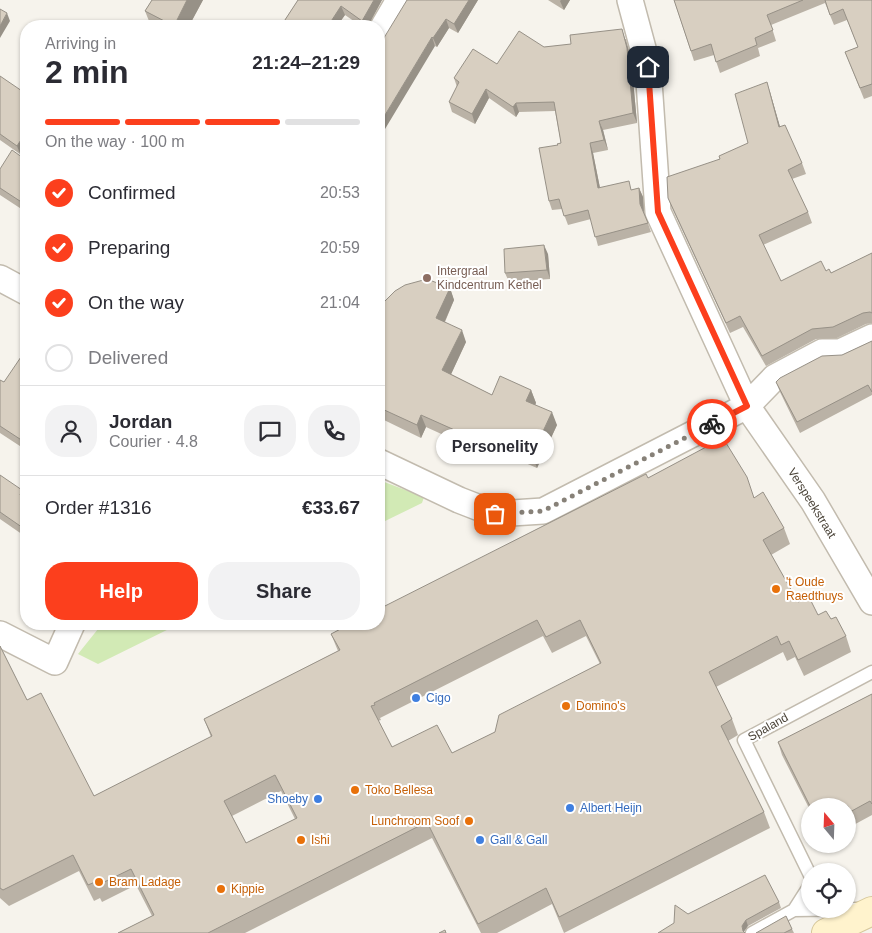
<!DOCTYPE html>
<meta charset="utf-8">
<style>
:root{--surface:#fff;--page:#f2f2f3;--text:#2b2b33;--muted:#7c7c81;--line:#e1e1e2;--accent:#fc3f1d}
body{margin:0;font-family:Helvetica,sans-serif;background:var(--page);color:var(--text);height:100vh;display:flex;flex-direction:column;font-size:19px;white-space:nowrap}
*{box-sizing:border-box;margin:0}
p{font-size:16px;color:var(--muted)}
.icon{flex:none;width:28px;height:28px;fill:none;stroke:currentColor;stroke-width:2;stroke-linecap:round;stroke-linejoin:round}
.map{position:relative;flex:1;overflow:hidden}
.side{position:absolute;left:20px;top:20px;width:365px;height:610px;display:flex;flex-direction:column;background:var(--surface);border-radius:20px;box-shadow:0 1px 4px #0004}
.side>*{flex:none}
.needle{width:32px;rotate:341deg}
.tools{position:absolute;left:801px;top:798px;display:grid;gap:10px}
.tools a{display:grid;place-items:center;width:55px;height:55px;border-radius:50%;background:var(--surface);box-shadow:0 1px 4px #0004;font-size:25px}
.pin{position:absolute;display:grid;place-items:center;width:42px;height:42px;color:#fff;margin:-21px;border-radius:10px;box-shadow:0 2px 8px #0006}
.courier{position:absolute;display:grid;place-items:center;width:50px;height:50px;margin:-25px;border:4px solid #fc3f1d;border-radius:50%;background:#fff;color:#222;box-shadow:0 1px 6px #0007}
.bubble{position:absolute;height:35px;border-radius:18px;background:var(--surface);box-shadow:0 1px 4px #0004;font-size:16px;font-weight:600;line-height:35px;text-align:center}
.headline em{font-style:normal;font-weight:600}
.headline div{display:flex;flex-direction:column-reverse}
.headline{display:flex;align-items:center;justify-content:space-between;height:85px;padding:0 25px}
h1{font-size:32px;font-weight:600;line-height:38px}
.bar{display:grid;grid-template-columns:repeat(4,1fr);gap:8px 5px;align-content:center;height:60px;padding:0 25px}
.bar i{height:6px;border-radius:4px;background:var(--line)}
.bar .current{background:var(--accent)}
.bar p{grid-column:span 4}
.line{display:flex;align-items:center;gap:12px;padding:0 25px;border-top:1px solid var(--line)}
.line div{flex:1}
.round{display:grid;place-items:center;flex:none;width:52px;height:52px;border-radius:20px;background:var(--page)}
ol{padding:0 25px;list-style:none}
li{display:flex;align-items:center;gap:15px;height:55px}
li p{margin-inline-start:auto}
li .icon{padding:5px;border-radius:50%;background:var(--accent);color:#fff;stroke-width:4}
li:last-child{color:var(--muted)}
li i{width:28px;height:28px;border:2px solid var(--line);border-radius:50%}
.cta{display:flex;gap:10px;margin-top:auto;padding:10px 25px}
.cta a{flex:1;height:58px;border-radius:20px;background:var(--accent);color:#fff;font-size:20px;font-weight:600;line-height:58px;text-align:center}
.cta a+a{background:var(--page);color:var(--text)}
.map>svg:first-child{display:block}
.green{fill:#d2eab5}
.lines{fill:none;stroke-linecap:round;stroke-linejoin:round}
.service-casing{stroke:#c2bbae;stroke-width:15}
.minor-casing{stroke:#c2bbae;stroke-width:28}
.secondary-casing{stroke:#d6c79b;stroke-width:30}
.service{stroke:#fff;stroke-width:12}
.minor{stroke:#fff;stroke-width:25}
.secondary{stroke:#fff3cd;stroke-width:28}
.wall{fill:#bab2a6;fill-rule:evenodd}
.shaded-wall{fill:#979187}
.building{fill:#d8cfc1;stroke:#979187;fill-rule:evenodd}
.done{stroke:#878178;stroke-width:5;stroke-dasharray:0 9}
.route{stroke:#fc3f1d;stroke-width:6}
.education-dot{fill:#8d6e63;stroke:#fff;stroke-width:2}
.food-dot{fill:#e8710a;stroke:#fff;stroke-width:2}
.shop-dot{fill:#3f7fe0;stroke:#fff;stroke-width:2}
.labels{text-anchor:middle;stroke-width:4;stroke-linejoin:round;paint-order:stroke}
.education-label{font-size:12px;fill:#785e54;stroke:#fff;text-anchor:start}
.street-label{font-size:12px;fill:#4b4439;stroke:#fff}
.food-label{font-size:12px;fill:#c56008;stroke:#fff;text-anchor:start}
.shop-label{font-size:12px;fill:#366cbe;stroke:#fff;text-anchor:start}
</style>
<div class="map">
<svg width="872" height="933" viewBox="0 0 872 933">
<rect width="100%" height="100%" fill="#f6f3ec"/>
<path class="green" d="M379,480L424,497L422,503L379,524Z
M102,624H179L98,664L78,654Z"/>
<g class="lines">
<g class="service-casing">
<path id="service" d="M810,875L744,740L872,672
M794,910L810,885
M752,933L794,910L860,909"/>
</g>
<g class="minor-casing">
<path id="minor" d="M630,0L648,67L658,212L747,406L813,501L872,602
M379,34L399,0
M0,278L26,292
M379,462L459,500L495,514L543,511L747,406L775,377L822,352H840L872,337
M0,634L55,662L72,624"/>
</g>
<g class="secondary-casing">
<path id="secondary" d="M826,933L872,911"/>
</g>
<use href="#service" class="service"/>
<use href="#minor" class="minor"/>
<use href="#secondary" class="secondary"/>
</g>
<path class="wall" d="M152,0H203L189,26H151L145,11Z
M298,0H382L368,26H361L345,15L337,26H281Z
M407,0H478L458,33L449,28L437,47L435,46Z
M548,0H570L564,10Z
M674,0H872V96L864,99L845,52L858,47L847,20L834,25L825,3L771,25L776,41L758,48L760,56L720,73L714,55L694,61Z
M626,39L631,58L637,123L603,130L608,150L593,153L600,188L632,190L639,188L643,197L644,212L651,232L598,246L591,219L568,225L562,209L552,210L549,201L558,145L561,143L555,111L519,112L516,117L489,98L475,124L452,112L449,102L457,87L454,78L497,64L544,47Z
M0,76L20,154L0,140Z
M770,92L780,127L802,163L806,174L792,179L808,212L812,223L763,245L781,281L826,271L831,273L872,253V323L866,324L837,338L816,339L766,366L743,327L730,333L672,208L668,198L720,159L748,143Z
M26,160V212L0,195V169Z
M548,254L550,279L509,282L505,273Z
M450,288L454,300L445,322L466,342L451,374L492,395L531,390L536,403L535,404L557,425L537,468L484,445L481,452L426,427L421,438L384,420L380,409L379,408V307Z
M872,341V395L800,433L780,392L776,382L842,355Z
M26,355V450L0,433V380L4,382Z
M0,475L26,500V537L0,519Z
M648,478L754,497L784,528L790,544L771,555L798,602L818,615L831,619L846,636L851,652L804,676L795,657L787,661L783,652L716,687L732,719L738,735L728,741L764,812L770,828L564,933L552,904L497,933H481L432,838L245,933H118L152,916L136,885L102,902L100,898L94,901L79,871L9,906L0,898V646L27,700L94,796L211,737L204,719L338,651L331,634ZM543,636L552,653L586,636L600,664L495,732L452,753L392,747L378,721L381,720L380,718ZM281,791L295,819L246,843L232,816Z
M872,694V815L848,828V806H810V810L782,755L778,742Z
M779,902L781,908L748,926L688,914Z
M792,929L794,933H756Z"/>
<path class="shaded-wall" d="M187,0H203L189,26H174Z
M374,0H382L368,26H364L362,21Z
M469,0H478L458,33L454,24Z
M561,0H570L564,10L560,1Z
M341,6L345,15L337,26H328Z
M7,13L10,21L0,38V26Z
M446,19L449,28L437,47L433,38Z
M622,29L631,58L637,123L633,113Z
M432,37L435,46L379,139V125Z
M767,82L770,92L783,137L779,127Z
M486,89L489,98L475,124L472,114Z
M516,103L519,112L516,117L513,107Z
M599,121L603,130L608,150L604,140Z
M26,132V144L20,154L17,146Z
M590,143L593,153L602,198L598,188Z
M639,188L643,197L644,213L640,204Z
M544,245L548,254L550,279L547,270Z
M450,288L454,300L441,330L436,318Z
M462,330L466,342L447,383L442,370Z
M531,390L536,403L531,413L526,401Z
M26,401V416L23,408Z
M552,412L557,425L537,468L532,455Z
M421,415L426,427L421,438L417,425Z
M480,432L484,445L481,452L477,440Z
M22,490L26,499L20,495Z
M746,920L748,926L743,933L742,926Z"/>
<path class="building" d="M152,0H187L174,26L145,11Z
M298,0H374L362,21L341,6L328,26H281Z
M407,0H469L454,24L446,19L433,38L432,37L379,125V46Z
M674,0H803L767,15L773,30L755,38L757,45L716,62L711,44L691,51Z
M825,0H872V84L860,88L845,52L858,47L843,9L830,15Z
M0,9L7,13L0,26Z
M622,29L627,48L633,113L599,121L604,140L590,143L598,188L629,181L631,190L639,188L640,204L648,223L595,237L588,210L564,216L559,199L549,201L539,148L558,145L557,144L561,143L554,102L516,103L513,107L486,89L472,114L449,102L459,82L454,78L473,49L497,64L519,31L544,47L571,44L570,35Z
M0,76L22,91L26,85V132L17,146L0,134Z
M767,82L779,127L785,125L802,163L788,170L808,212L759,235L781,281L821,261L826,271L829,269L831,273L872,253V313L870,312L863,313L833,327L812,329L762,356L740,316L726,323L668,198L667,177L720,159L719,156L748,143L735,94Z
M12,150L26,160V205L0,188V169Z
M544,245L547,270L505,273L504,249Z
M427,279L450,288L436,318L462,330L442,370L492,395L500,376L531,390L526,401L552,412L532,455L480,432L477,440L421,415L417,425L380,408L384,400L379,398V307L395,291L405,285Z
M872,341V392L868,385L797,422L776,382L780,378L822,356L842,355Z
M23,354L26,355V401L23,408L26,410V443L0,426V380L4,382Z
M723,438L747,477L754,498L763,492L784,528L763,540L798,602L809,597L818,615L826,611L831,619L836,617L846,636L798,660L789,641L781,645L777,636L709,672L732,719L721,726L764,812L559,917L546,888L478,924L427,822L208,933H118L154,915L131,869L96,886L95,882L88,885L73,855L3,890L0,888V646L27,700L41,693L94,796L212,736L204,719L340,650L331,634L350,624H379V609L646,474L648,478ZM537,620L546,637L580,620L601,663L499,715L495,732L452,753L437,725L392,747L371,706L375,705L374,703ZM275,775L297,818L246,843L224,801Z
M0,475L22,490L20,495L26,500V530L0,512Z
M872,694V804L870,801L848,813V806H810L778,742Z
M765,875L779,902L746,920L742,926L743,931L745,933H658L674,923L675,905L688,914Z
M786,916L792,929L784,933H756Z
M445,930L446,933H439Z"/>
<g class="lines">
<path class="done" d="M495,514L543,511L712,424"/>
<path class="route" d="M648,67L658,212L747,406L712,424"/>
</g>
<circle class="education-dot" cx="427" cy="278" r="5"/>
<g class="food-dot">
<circle cx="776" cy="589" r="5"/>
<circle cx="566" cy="706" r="5"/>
<circle cx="355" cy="790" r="5"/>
<circle cx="469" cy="821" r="5"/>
<circle cx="301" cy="840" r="5"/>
<circle cx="99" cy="882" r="5"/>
<circle cx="221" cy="889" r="5"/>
</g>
<g class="shop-dot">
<circle cx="416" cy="698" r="5"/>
<circle cx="318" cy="799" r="5"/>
<circle cx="570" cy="808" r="5"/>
<circle cx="480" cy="840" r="5"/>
</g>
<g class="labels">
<g class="education-label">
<text x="437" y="275">Intergraal<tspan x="437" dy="14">Kindcentrum Kethel</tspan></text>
</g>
<g class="street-label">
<text transform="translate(812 503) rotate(58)" y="4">Verspeekstraat</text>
<text transform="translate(768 727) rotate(-29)" y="4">Spaland</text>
</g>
<g class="food-label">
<text x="786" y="586">'t Oude<tspan x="786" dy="14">Raedthuys</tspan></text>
<text x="576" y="710">Domino's</text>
<text x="365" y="794">Toko Bellesa</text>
<text x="459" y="825" text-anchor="end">Lunchroom Soof</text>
<text x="311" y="844">Ishi</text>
<text x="109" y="886">Bram Ladage</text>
<text x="231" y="893">Kippie</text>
</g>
<g class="shop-label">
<text x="426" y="702">Cigo</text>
<text x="308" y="803" text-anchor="end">Shoeby</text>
<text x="580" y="812">Albert Heijn</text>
<text x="490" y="844">Gall &amp; Gall</text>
</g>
</g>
</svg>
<div class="tools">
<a><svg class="needle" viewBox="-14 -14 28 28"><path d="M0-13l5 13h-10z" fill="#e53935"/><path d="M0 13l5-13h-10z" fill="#7c7c81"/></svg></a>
<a><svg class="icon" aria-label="locate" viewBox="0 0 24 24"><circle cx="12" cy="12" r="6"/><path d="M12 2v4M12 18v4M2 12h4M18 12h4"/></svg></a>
</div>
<div class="pin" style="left:495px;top:514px;background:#ea580c"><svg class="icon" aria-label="bag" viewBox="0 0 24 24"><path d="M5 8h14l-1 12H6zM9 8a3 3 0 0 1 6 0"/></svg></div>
<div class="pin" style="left:648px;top:67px;background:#1f2937"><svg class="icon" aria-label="home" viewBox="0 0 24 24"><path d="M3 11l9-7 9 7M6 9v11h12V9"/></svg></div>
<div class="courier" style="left:712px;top:424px"><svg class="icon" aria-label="bike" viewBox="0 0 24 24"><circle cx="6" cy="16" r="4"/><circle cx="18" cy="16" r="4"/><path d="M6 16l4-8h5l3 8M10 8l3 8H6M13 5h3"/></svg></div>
<div class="bubble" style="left:436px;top:429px;width:118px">Personelity</div>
<section class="side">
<div class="headline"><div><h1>2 min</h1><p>Arriving in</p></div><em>21:24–21:29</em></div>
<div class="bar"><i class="current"></i><i class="current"></i><i class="current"></i><i></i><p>On the way · 100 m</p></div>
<ol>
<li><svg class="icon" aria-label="check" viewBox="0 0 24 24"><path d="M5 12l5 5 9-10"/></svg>Confirmed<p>20:53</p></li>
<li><svg class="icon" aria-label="check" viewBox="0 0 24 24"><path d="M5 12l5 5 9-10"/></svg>Preparing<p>20:59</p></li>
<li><svg class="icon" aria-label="check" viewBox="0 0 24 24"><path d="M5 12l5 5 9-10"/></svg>On the way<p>21:04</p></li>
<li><i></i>Delivered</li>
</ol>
<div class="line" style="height:90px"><a class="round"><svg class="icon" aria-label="person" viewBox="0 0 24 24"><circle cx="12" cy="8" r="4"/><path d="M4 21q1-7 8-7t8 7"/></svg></a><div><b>Jordan</b><p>Courier · 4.8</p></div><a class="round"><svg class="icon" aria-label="chat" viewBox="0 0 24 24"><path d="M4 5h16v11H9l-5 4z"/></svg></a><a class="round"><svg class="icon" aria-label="phone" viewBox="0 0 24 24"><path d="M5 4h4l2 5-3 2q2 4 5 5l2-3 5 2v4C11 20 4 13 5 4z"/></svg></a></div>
<div class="line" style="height:65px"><div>Order #1316</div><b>€33.67</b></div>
<div class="cta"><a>Help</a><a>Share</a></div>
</section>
</div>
